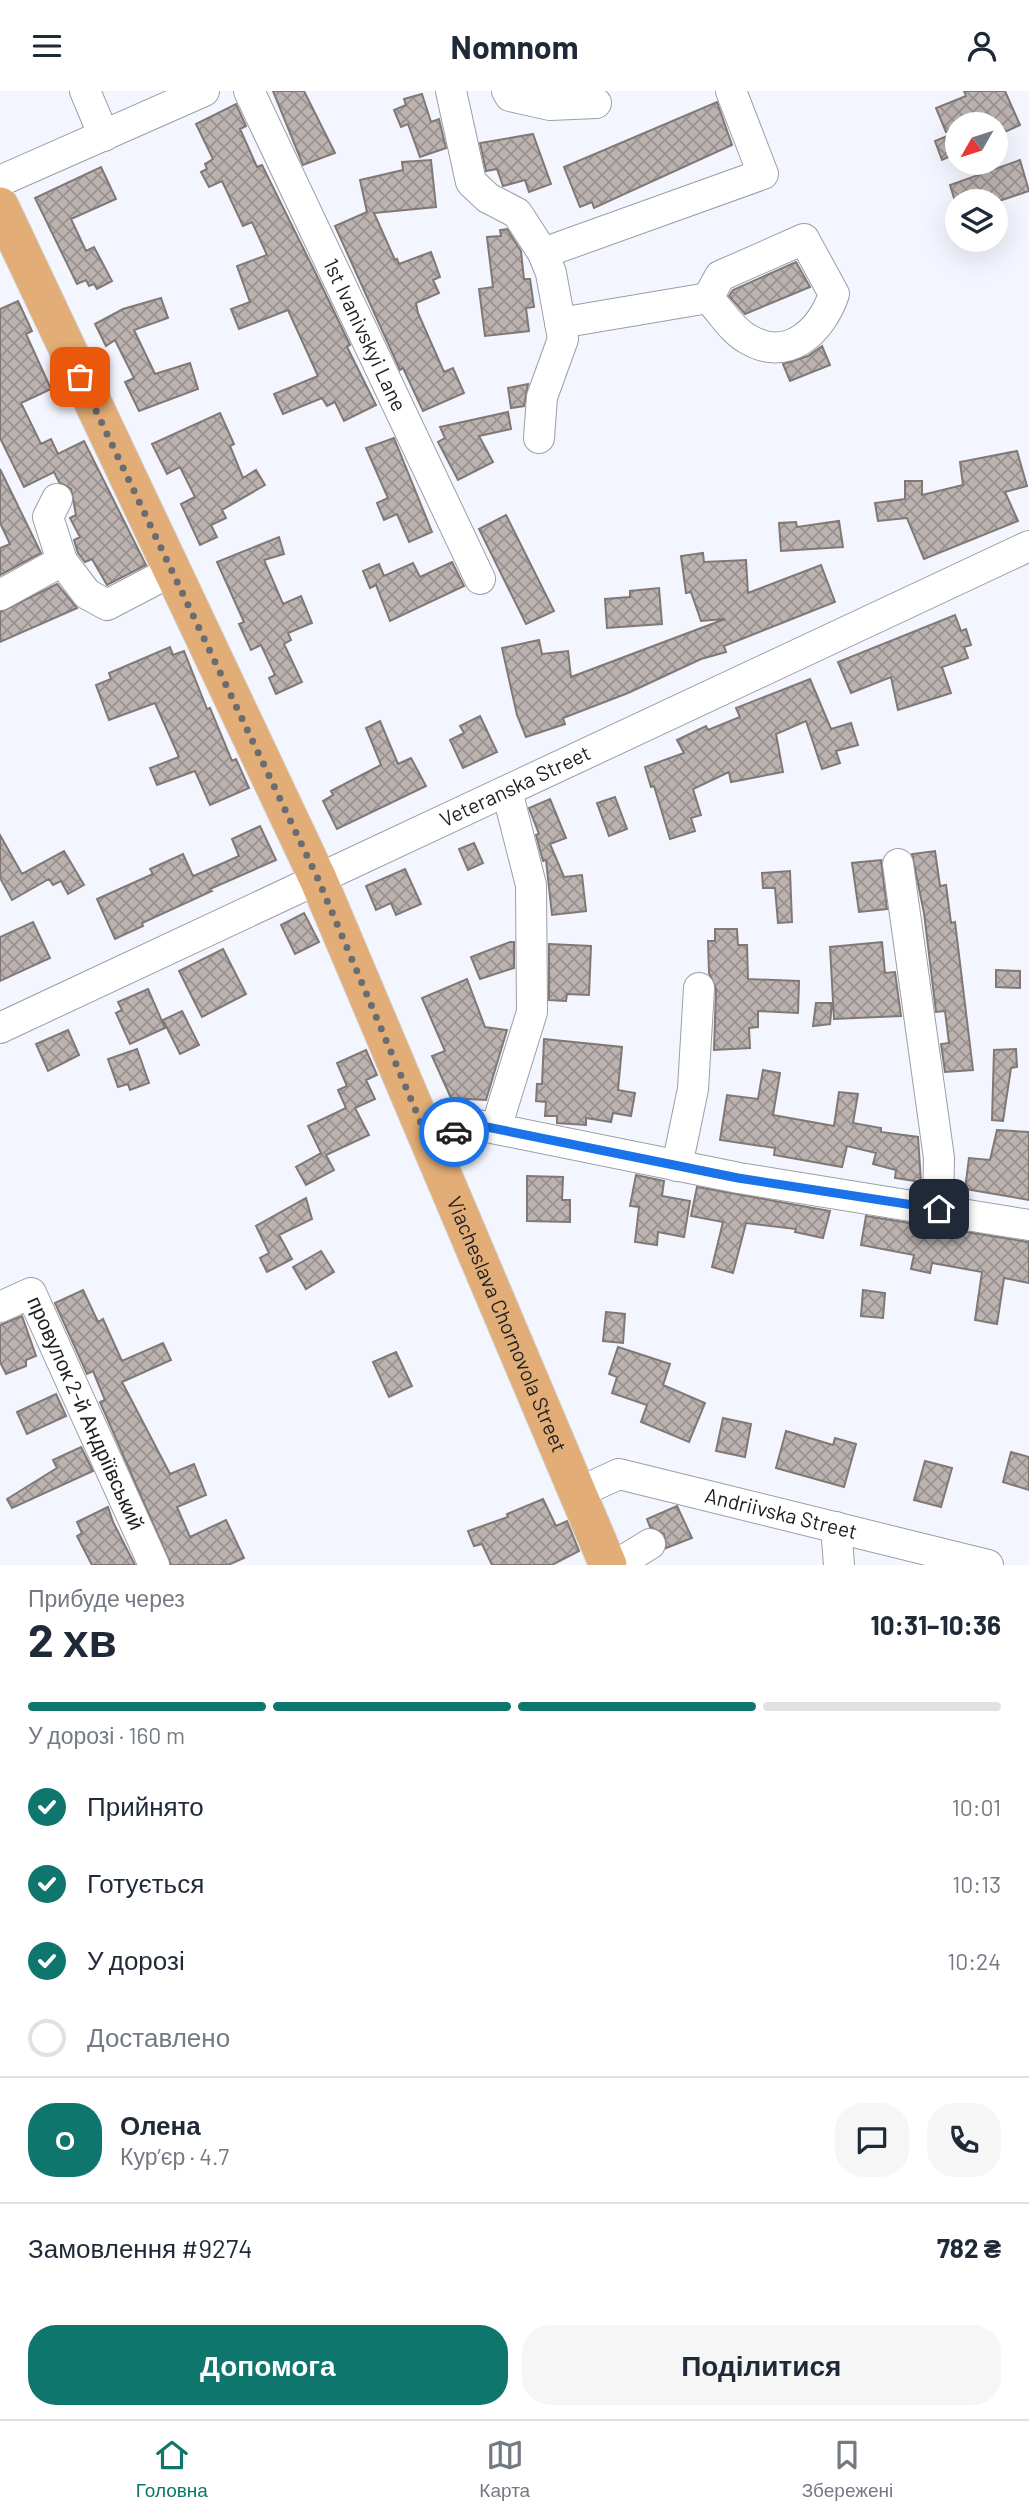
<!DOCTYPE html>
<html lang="uk">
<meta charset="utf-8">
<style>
:root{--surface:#fff;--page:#f6f6f7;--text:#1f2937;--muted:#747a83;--line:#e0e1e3;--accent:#0f766e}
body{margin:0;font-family:Barlow,sans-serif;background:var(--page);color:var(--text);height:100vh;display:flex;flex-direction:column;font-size:26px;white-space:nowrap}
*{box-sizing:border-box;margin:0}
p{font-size:23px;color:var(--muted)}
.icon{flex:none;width:38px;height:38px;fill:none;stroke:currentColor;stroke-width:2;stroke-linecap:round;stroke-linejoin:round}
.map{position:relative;height:1474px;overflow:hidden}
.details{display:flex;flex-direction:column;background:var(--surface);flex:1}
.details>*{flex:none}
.needle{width:46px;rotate:231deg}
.controls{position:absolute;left:945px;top:21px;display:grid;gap:14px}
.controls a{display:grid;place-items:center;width:63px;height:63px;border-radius:50%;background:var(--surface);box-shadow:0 7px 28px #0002;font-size:35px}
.pin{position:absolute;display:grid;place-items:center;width:60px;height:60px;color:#fff;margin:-30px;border-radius:14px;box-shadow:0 4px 10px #0006}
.courier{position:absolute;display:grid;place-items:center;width:70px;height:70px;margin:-35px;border:5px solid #1a73e8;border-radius:50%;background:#fff;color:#222;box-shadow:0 2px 9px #0007}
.summary em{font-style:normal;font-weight:700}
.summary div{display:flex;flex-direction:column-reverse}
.summary{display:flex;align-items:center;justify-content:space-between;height:119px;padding:0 28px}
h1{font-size:46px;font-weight:700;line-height:52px}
.bar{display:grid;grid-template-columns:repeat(4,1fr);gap:10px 7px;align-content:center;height:84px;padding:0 28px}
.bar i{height:9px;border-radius:5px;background:var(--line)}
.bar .on{background:var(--accent)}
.bar p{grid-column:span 4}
.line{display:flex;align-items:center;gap:18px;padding:0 28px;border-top:2px solid var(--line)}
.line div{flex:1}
.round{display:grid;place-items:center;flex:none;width:74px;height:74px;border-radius:28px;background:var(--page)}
ol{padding:0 28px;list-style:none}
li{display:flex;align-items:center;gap:21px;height:77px}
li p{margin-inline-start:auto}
li .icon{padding:7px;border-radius:50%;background:var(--accent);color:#fff;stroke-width:4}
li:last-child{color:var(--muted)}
li i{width:38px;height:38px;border:4px solid var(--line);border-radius:50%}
.action{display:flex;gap:14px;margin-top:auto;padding:14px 28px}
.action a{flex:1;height:80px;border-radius:28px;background:var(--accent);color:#fff;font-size:28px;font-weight:700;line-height:80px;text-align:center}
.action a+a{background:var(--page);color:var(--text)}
header{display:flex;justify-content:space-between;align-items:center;height:91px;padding:0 28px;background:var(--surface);font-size:32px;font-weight:700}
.menu{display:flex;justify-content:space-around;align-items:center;height:98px;border-top:2px solid var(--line);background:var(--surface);font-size:19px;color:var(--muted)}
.menu a{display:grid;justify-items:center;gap:4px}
.menu .on{color:var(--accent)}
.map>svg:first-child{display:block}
.building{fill:url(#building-cross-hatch);stroke:#817876;stroke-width:2}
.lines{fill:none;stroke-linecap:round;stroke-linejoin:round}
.minor-casing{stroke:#9c9ea6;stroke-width:32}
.major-casing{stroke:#d2d3d3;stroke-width:39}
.minor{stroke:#fff;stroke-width:30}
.major{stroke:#e2ad76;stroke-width:37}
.done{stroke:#6a6c70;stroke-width:7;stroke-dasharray:0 12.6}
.route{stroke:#1a73e8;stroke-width:9}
.labels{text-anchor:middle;stroke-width:7;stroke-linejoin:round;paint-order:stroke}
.street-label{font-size:21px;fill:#202124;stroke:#f3f6fe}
</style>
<header><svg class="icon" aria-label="menu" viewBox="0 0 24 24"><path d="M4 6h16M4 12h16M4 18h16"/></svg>Nomnom<svg class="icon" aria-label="person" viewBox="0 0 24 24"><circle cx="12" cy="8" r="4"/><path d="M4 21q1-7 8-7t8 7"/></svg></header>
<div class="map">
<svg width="1029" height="1474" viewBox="0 0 1029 1474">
<defs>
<pattern id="building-cross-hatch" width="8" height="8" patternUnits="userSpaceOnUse" patternTransform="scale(1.75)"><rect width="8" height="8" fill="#bcb3b0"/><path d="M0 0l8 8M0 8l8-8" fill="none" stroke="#98918f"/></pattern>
</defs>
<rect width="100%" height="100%" fill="#f3f6fe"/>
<path class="building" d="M273,0H304L335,62L303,74Z
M964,0H1005L1020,34L996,45V33H985L982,26L957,33V37L946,41L936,17L966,5Z
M422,3L431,31L439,28L446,57L420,66L408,33L401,36L394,19L406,14L404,8Z
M717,11L732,54L594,117L592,111L580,116L564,76Z
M236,13L246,35L240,38L257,76L262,74L316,183L350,254L347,256L376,314L344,330L335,311L327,315L322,307L283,323L274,303L318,285L288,219L239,238L231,218L250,211L237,175L267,164L252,131L243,135L222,90L209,96L201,81L207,78L205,73L213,68L196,33Z
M957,41V62L942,69L935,50Z
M533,43L551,93L529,101L525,89L503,95L497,78L486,80L480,52Z
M431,69L436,116L374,122L395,169L397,168L399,173L431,161L440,186L433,189L439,202L416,212L418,222L444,281L453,277L464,302L423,320L403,277L400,279L335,135L367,121L360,89L403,79L402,71Z
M1020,69L1029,100L999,110H955L950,94Z
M101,76L116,108L71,128L86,160L94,156L112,190L97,198L94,193L89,195L86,189L77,193L35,107Z
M507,138L521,160L524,188H530L534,216L526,217L529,240L485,245L479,198L493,196L487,146L501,145L500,139Z
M796,171L810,196L745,223L729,205L733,199Z
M161,207L168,227L134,239L155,283L190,272L198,298L139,320L125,291L134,287L115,249L106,255L95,233L123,218Z
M18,210L32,240L26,243L51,298L21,312L41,353L51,348L58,363L84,350L146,474L107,494L92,468L85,471L78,462L74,449L80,446L70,427L76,424L71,398L59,391L54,381L24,396L0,347V218Z
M822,255L830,274L790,290L783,273L808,265Z
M528,293L524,315L511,317L508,297Z
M508,321L511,338L479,345L493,371L458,389L438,351L445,347L440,336Z
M220,322L234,353L230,355L243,387L256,379L265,394L222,419L226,427L211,434L217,446L200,454L181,413L195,406L180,376L167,383L152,353Z
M394,347L432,441L409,451L397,423L384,429L377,412L388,407L366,357Z
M1017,360L1027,395L1005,401L1018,430L924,468L907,427L878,430L875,412L905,408V390H922V404L963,394L960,371Z
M0,378L41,462L0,484V457L10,453L0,432Z
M506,424L554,520L526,533L479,438Z
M839,430L843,456L781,460L779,432L796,431L797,436Z
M279,446L284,463L264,469L283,513L301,505L312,532L288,542L291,549L284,553L302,591L276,603L269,587L275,584L261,554L251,559L239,533L244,531L217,471Z
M703,462L704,471L746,469L748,502L821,474L835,511L724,555L726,561L701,568L628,602L563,627L565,633L526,646L517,624L502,557L539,549L542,563L568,560L571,586L725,528L701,530L691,501L686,502L681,465Z
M452,471L464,495L390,530L376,494L370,497L363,480L379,473L384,485L413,472L420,486Z
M57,493L77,517L0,551V521Z
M659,497L662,533L607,537L605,508L630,506V500Z
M955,524L961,540L966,538L971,554L964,556L968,567L942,576L951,602L898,619L891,586L851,602L838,571Z
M170,556L173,564L184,560L207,618L210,617L232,670L236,668L249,697L210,714L195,680L157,694L150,677L179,666L155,612L109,629L96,594L111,588L109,582Z
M810,588L831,638L851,632L858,654L836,660L840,672L822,678L806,630L776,643L783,681L731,691L729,681L693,698L701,724L691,727L695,740L670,748L654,695L651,696L645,676L684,662L677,649L706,635L708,639L740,626L736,617Z
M480,625L497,661L463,677L450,649L464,642L460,635Z
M380,630L398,673L411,667L426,695L337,738L323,710L333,704L331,700L381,674L366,637Z
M615,706L627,738L609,745L597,712Z
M550,708L566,747L550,753L564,786L582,784L586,820L552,824L546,769L543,770L536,744L539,743L529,717Z
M260,735L276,769L210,798L212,800L142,832L143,835L115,848L97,808L153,783L150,778L183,763L193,785L203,781L239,765L232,748Z
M0,744L22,783L64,760L84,794L68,803L61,790L53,794L49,788L12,809L0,787Z
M474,752L483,772L468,779L459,758Z
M935,760L940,795L946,794L951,832L955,831L973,979L945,981L941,953L949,952L945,920L936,921L924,822L912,763Z
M881,769L887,818L859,821L852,772Z
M405,778L421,813L396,824L391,812L376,819L366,795Z
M790,780L792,831L778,832L775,797H763L762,782Z
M304,822L319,851L295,863L281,834Z
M33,831L50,867L0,890V846Z
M715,838H737L738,854H747L748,888L799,890L798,922L758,920V936L749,937L750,957L714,959L716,898L709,882L708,850H715Z
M510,851H514V877L480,888L471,866Z
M882,851L885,882L895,881L901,925L834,928L830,856Z
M549,853L591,855L589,904L567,903L566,910L549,909Z
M223,858L246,903L202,926L179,880Z
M996,879L1020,880V897L996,896Z
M467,888L485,936L507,939L486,1009L451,1007L432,965L445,960L422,907Z
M148,898L165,937L130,953L116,922L122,919L118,911Z
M816,912H832L830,933L813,935Z
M182,920L199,954L180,963L163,929Z
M68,939L79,964L48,980L36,953Z
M544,948L622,956L618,999L635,1002L631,1025L613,1022L611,1031L586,1027V1034L557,1032V1025H545L546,1011L536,1010L537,993H542Z
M137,958L149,992L130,999L128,993L118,996L108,968Z
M1016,958L1017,976L1011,977L1003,1030L992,1029L994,959Z
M366,959L377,984L366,989L375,1008L355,1017L369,1044L326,1064L334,1079L306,1094L296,1076L321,1062L308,1035L346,1017L338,999L347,995L337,972Z
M763,979L780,982L773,1024L834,1035L839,1001L858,1003L853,1032L881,1037V1041L918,1046L921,1091L895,1087L896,1079L873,1073L876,1062L847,1055L842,1076L774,1064L775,1057L720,1049L727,1004L758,1008Z
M997,1039L1029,1041V1109L965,1098L969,1067L990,1069Z
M636,1084L664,1090L662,1105L690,1110L684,1146L658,1141L657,1154L635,1151L639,1116L630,1115Z
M527,1085L563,1086L562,1109H570V1131L527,1130Z
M697,1096L830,1120L823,1147L795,1141L796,1138L746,1132L733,1182L712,1176L723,1131L691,1125Z
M306,1107L312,1128L279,1144L292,1168L267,1181L260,1167L269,1162L256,1135Z
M866,1125L1029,1151V1192L1004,1187L997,1233L975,1229L982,1181L932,1172L930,1182L911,1178L914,1164L861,1154Z
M321,1160L334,1181L306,1198L293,1176Z
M83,1199L98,1231L103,1228L122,1270L163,1252L171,1269L122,1291L170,1383L194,1373L206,1404L177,1416L190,1446L226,1429L244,1467L228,1474H171L100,1311L105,1309L93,1280L87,1283L55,1212Z
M863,1199L885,1202L883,1227L861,1225Z
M606,1221L625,1223L623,1252L603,1250Z
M22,1225L36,1265L26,1269V1275L6,1283L0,1271V1234Z
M618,1256L670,1273L663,1294L705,1312L689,1351L641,1331L647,1314L612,1302L617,1286L609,1283Z
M396,1261L412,1295L389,1306L373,1271Z
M56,1303L66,1325L27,1343L17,1321Z
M723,1327L751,1333L745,1366L716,1360Z
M786,1340L833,1354L835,1347L856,1353L844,1396L776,1377Z
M81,1356L93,1380L12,1417L7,1408L57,1377L53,1369Z
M1011,1361L1029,1366V1399L1003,1391Z
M925,1370L952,1377L941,1416L914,1409Z
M543,1408L556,1435L567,1430L579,1460L552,1474H492L482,1453L474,1455L468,1440L508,1426L507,1423Z
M677,1415L692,1447L666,1457L664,1443L650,1436L647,1428Z
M108,1416L113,1431L135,1474H92L77,1445L82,1442L77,1431Z"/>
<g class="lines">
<g class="minor-casing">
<g id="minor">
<path d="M85,0L104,45"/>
<path id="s1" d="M249,0L480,488"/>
<path d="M451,0L471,91L488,107L517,122L543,162L551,182L563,248L542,306L539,347"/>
<path d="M507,0L510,5L550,14L596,12"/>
<path d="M0,90L204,0"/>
<path d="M804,148L834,203C821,241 787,273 746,247C732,239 720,219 708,207L720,185Z"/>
<path d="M543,162L763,83L731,0"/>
<path d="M560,232L708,207"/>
<path d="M57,408L48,426L62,470"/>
<path d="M0,504L62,470L87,503L107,514L172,480"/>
<path d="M898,773L939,1067L938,1118"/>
<path id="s2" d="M0,937L1029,455"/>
<path d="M496,1037L532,921L531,794L507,700"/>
<path d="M429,1051L472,1033L739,1087L1029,1134"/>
<path d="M677,1075L693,998L699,897"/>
<path id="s3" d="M0,1216L31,1202L154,1474"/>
<path id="s4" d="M575,1403L619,1383L988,1474"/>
<path d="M836,1436L839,1474"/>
<path d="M616,1474L650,1453"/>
</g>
</g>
<g class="major-casing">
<g id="major">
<path id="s5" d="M0,115L318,788L608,1474"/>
</g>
</g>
<use href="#minor" class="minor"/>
<use href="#major" class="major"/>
</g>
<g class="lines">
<path class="done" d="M80,286L318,788L429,1051L454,1041"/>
<path class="route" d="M454,1041L472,1033L738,1087L939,1118"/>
</g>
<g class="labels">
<g class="street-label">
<text dy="7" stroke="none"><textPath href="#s1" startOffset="270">1st Ivanivskyi Lane</textPath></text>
<text dy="7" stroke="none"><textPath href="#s2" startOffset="569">Veteranska Street</textPath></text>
<text dy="7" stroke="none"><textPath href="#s5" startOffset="1228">Viacheslava Chornovola Street</textPath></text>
<text dy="7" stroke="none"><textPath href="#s3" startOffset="166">провулок 2-й Андріївський</textPath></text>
<text dy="7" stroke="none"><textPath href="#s4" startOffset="215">Andriivska Street</textPath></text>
</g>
</g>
</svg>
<div class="controls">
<a><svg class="needle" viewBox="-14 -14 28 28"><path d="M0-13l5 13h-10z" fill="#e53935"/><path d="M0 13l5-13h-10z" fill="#747a83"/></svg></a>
<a><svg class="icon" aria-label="layers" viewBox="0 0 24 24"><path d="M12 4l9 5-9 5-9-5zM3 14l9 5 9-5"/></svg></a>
</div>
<div class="pin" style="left:80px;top:286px;background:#ea580c"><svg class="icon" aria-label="bag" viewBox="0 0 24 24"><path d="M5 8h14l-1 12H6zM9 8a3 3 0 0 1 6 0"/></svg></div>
<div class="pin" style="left:939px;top:1118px;background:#1f2937"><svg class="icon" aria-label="home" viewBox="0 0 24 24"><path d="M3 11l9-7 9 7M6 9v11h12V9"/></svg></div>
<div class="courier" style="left:454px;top:1041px"><svg class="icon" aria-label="car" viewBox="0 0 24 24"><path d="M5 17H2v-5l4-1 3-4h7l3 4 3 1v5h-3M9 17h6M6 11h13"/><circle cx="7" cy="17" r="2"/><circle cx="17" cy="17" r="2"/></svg></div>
</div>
<section class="details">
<div class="summary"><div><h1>2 хв</h1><p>Прибуде через</p></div><em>10:31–10:36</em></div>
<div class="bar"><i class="on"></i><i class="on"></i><i class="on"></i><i></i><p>У дорозі · 160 m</p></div>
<ol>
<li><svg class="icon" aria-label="check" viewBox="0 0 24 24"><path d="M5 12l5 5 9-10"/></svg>Прийнято<p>10:01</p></li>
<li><svg class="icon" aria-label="check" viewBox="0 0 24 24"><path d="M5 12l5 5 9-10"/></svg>Готується<p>10:13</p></li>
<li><svg class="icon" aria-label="check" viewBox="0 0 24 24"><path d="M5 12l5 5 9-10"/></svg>У дорозі<p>10:24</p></li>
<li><i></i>Доставлено</li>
</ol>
<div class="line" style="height:126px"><b class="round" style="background:var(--accent);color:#fff">О</b><div><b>Олена</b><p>Кур’єр · 4.7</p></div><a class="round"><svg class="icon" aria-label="chat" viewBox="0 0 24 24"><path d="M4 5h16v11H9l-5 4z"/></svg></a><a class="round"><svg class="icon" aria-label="phone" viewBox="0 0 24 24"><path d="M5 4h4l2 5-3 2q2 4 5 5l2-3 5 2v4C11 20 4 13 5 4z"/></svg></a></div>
<div class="line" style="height:91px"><div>Замовлення #9274</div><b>782 ₴</b></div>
<div class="action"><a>Допомога</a><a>Поділитися</a></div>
</section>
<nav class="menu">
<a class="on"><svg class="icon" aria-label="home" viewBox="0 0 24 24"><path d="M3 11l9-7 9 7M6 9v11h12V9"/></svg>Головна</a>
<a><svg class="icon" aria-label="map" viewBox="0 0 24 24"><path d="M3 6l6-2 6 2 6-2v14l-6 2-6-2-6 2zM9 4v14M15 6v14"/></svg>Карта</a>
<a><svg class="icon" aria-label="saved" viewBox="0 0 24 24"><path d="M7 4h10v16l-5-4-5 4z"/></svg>Збережені</a>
</nav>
